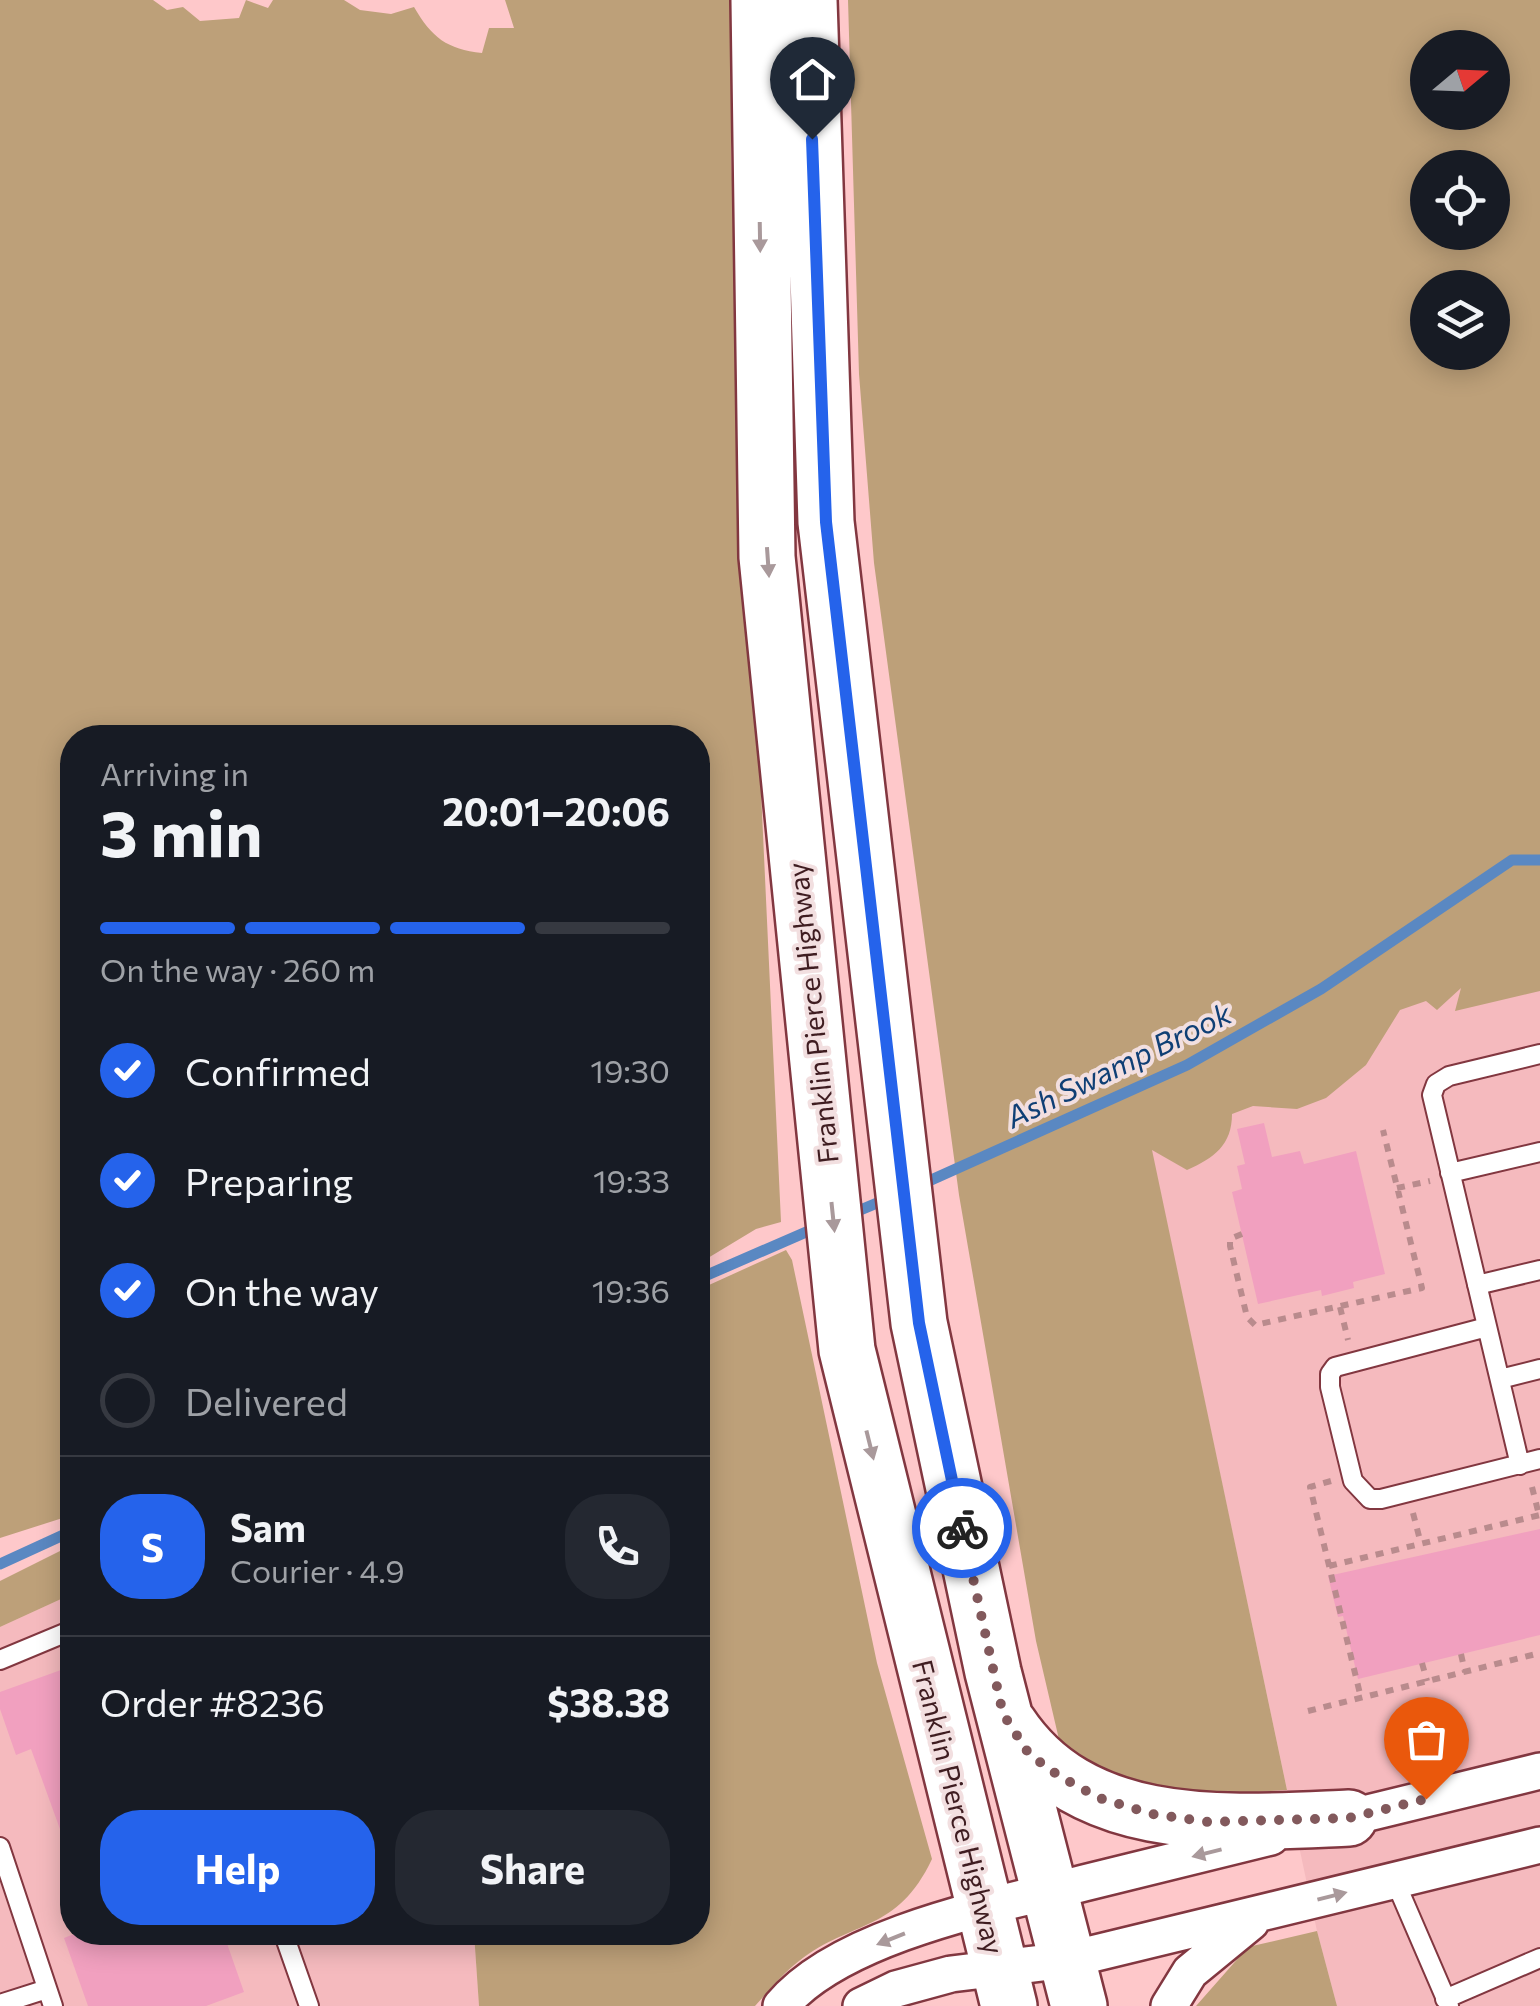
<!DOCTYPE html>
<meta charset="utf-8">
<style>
:root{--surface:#171b24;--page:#242831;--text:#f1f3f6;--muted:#9ea1a6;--line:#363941;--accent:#2563eb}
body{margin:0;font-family:Commissioner,sans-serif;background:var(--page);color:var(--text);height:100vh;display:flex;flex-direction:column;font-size:38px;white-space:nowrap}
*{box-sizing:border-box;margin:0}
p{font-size:32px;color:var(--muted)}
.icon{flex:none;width:55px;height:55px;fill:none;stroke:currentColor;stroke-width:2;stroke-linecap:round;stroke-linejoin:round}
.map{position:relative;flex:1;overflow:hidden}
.details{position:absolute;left:60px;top:725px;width:650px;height:1220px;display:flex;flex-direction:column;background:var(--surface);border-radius:40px;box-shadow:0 5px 25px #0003}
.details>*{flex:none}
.needle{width:65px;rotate:71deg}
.controls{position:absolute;left:1410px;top:30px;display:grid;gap:20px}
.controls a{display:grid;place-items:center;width:100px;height:100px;border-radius:50%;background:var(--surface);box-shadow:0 5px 25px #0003;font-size:50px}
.pin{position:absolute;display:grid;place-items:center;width:85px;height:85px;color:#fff;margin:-102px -42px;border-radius:50% 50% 50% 0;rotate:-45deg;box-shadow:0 0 10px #0007}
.pin .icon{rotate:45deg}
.courier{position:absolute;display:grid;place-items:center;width:100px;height:100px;margin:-50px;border:8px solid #2563eb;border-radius:50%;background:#fff;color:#222;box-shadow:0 2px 12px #0007}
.headline em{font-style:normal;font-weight:700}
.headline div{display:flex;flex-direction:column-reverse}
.headline{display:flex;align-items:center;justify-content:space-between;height:170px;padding:0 40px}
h1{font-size:65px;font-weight:700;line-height:75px}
.bar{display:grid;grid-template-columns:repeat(4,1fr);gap:15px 10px;align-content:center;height:120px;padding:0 40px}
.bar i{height:12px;border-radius:8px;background:var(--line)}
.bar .selected{background:var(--accent)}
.bar p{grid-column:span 4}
.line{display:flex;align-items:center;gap:25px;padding:0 40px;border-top:2px solid var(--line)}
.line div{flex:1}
.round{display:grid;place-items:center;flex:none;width:105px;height:105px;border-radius:40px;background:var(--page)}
ol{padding:0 40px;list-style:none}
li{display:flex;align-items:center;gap:30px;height:110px}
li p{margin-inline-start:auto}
li .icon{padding:10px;border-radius:50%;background:var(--accent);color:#fff;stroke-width:4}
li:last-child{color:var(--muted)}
li i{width:55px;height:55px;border:5px solid var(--line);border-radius:50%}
.cta{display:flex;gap:20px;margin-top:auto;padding:20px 40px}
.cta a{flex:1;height:115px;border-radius:40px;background:var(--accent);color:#fff;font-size:40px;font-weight:700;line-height:115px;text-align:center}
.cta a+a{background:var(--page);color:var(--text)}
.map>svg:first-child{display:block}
.built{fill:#f5babe}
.green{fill:#bda079;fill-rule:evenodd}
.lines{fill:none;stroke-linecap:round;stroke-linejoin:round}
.stream{stroke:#5a88c2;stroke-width:11}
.building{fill:#f1a0bf}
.lane-casing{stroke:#823740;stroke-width:22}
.street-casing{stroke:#823740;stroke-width:40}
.highway-casing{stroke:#823740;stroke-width:60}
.path{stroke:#b98b8d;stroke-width:6;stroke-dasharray:8 8;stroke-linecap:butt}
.lane{stroke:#fff;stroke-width:18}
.street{stroke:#fff;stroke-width:35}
.highway{stroke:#fff;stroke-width:55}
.oneway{fill:#a9999b}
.done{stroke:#82595c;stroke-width:10;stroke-dasharray:0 18}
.route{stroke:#2563eb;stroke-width:12}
.labels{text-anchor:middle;stroke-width:8;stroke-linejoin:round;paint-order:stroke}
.street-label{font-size:28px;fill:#3f1d21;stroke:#f2dfe0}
.water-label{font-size:30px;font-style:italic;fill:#0f3f75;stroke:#f2dfe0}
</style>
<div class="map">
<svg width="1540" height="2006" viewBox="0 0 1540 2006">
<rect width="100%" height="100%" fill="#fec8ca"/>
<path class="built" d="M1540,860V2006H1337L1317,1931L1138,1087Z
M72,1594V1932L474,1933L479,2006H0V1627Z"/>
<path class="green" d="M0,0H153L167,10L183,7L200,21L239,18L246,0L268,8L273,0H344L360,10L391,14L414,7C432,38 447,49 482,53L489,28H514L505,0H733L731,149L747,620L757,705L781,1222L756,1229L698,1264V738H72V1515L0,1538Z
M848,0H1540V991L1455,1011L1461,988L1437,1010L1426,1001L1400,1010L1366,1065L1326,1098L1297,1109L1253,1106L1232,1114C1232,1145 1214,1158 1187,1170L1152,1150L1287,1790L1195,1796L1098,1777L1061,1748L1036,1641L959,1195L874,563L859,374ZM1428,48H1492V112H1428ZM1428,168H1492V232H1428ZM1428,288H1492V352H1428Z
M786,1250L792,1260L877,1663L932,1859C897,1933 853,1919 799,1961C783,1973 769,1991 755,2006H479L474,1933L698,1932V1290Z
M72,1545V1594L0,1627V1581Z
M1317,1931L1337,2006H1196L1248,1947Z"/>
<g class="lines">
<path class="stream" d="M920,1185L1187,1065L1321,989L1512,860H1540
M846,1216L889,1198
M698,1279L820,1226
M0,1564L72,1531"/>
</g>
<path class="building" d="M1264,1123L1272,1157L1300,1151L1304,1164L1356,1151L1385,1274L1353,1282L1354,1288L1322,1296L1321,1290L1258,1304L1232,1192L1242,1189L1237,1166L1245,1164L1237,1129Z
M1540,1529V1635L1358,1679L1343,1616L1338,1617L1328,1576Z
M72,1666V1853L69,1854L31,1749L16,1755L0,1709V1692Z
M79,1932H223L244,1992L206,2006H88L64,1938Z"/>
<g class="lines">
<g class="lane-casing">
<path id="lane" d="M1450,1173L1540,1152
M1477,1285L1540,1270
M1487,1327L1335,1367L1330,1374V1387L1353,1481L1370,1499H1381L1540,1459
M1500,1379L1540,1369
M1520,1465L1432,1095L1436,1084L1449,1076L1540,1054
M0,1660L72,1630
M0,1847L53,2006
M1395,1881L1449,2006
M283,1932L309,2006
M1445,1999L1540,1958
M0,2004L47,1989"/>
</g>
<g class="street-casing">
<path id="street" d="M1331,1822L1540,1771
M781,2006C840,1935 996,1905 1084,1883C1146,1868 1208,1852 1271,1837
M861,2006L896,1989L951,1974L1067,1960L1540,1845
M1169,2006L1190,1972L1251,1922"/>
</g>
<g class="highway-casing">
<path id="highway" d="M759,0L767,557L847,1350L1009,2006
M809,0L826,522L919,1323L993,1672L1079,2006
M1009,1724C1084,1837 1230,1823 1349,1818"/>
</g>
<path class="path" d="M1397,1188L1430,1181
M1242,1234L1230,1239V1246L1247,1317L1255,1325L1422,1288L1383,1130
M1340,1307L1348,1340
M1331,1481L1310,1487L1361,1698
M1532,1487L1539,1515
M1413,1513L1421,1544
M1329,1566L1540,1515
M1461,1654L1465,1672
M1422,1663L1427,1681
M1308,1711L1540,1653"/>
<use href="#lane" class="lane"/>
<use href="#street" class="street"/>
<use href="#highway" class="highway"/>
</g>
<defs><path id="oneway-solid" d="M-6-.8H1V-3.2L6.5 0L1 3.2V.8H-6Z" transform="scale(2.5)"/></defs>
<g class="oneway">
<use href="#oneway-solid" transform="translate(760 237) rotate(89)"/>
<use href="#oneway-solid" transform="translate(768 562) rotate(86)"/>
<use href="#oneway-solid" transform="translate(833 1217) rotate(84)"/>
<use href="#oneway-solid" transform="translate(870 1445) rotate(76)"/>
<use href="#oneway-solid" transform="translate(1207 1853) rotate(166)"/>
<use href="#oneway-solid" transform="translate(1332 1896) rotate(-14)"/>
<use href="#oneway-solid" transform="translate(891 1939) rotate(158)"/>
</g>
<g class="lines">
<path class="done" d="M962,1528L1003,1714L1029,1754L1059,1776L1099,1798L1152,1814L1208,1822L1349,1818L1426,1799"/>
<path class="route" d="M812,139L826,522L919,1323L962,1528"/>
</g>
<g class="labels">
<g class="street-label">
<text transform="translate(813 1013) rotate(-96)" y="10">Franklin Pierce Highway</text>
<text transform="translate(958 1807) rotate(76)" y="10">Franklin Pierce Highway</text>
</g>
<g class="water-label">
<text transform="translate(1119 1066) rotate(-26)" y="10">Ash Swamp Brook</text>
</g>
</g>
</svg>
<div class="controls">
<a><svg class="needle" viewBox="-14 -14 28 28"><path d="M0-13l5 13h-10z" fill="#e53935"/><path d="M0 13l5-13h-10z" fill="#9ea1a6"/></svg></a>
<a><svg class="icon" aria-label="locate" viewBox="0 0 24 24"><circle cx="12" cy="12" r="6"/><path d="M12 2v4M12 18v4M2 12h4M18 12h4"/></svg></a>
<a><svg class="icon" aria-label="layers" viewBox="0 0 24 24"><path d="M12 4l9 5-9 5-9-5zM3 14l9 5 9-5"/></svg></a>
</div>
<div class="pin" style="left:1426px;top:1799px;background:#ea580c"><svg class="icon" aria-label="bag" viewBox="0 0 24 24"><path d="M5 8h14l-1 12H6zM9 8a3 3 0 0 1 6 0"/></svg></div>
<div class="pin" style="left:812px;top:139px;background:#1f2937"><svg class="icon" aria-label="home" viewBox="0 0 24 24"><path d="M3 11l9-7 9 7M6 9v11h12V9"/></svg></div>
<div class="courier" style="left:962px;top:1528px"><svg class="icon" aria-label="bike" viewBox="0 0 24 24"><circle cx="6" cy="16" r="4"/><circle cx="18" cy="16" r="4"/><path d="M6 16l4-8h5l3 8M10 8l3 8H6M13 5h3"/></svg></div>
<section class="details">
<div class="headline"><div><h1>3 min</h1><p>Arriving in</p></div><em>20:01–20:06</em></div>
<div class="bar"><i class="selected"></i><i class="selected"></i><i class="selected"></i><i></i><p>On the way · 260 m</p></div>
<ol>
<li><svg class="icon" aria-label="check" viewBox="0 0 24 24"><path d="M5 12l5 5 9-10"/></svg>Confirmed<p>19:30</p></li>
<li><svg class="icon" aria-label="check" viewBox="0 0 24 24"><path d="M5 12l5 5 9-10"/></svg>Preparing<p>19:33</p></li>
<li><svg class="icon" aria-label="check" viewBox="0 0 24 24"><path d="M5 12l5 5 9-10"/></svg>On the way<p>19:36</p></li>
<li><i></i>Delivered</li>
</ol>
<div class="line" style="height:180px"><b class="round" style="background:var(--accent);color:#fff">S</b><div><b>Sam</b><p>Courier · 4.9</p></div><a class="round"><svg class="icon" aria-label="phone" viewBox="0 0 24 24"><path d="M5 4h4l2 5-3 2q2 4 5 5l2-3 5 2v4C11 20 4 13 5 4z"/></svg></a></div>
<div class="line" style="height:130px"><div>Order #8236</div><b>$38.38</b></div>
<div class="cta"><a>Help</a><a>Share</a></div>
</section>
</div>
